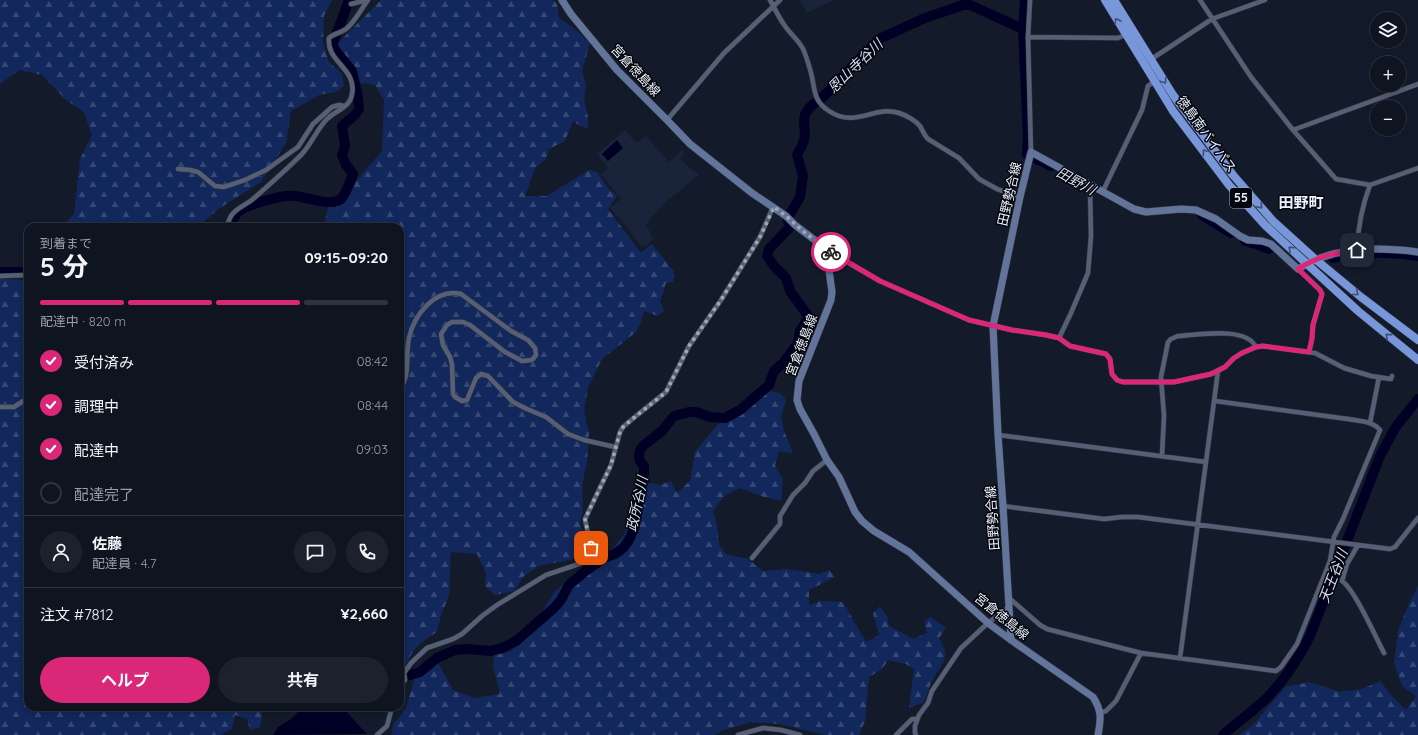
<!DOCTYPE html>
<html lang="ja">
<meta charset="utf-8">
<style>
:root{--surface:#0e1420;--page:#1c212d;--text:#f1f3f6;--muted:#9b9ea5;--line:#2e333e;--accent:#db2777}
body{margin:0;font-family:Quicksand,"Noto Sans JP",sans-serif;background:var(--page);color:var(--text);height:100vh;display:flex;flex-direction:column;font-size:15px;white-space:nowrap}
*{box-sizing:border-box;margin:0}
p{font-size:13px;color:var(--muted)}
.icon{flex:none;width:22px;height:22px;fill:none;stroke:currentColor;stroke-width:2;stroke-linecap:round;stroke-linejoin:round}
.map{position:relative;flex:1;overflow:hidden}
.sheet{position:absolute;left:24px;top:223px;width:380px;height:488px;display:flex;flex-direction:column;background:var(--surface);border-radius:12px;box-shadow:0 2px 6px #0003,0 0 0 1px var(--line)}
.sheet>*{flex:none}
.controls{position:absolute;left:1370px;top:12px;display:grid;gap:8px}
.controls a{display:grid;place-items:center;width:36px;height:36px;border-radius:50%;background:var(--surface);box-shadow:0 2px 6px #0003,0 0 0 1px var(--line);font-size:20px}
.pin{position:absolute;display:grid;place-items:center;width:34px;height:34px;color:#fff;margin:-17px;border-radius:8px;box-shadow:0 2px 6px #0006}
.courier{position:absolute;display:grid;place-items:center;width:40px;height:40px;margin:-20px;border:3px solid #db2777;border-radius:50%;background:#fff;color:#222;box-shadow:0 1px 5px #0007}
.headline em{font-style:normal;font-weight:700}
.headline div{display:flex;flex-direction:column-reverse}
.headline{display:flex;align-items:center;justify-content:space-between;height:68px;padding:0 16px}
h1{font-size:26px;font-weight:700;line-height:30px}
.bar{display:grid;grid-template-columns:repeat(4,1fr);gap:6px 4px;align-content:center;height:48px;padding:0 16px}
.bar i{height:5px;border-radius:3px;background:var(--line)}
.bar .on{background:var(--accent)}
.bar p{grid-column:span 4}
.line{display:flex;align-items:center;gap:10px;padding:0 16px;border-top:1px solid var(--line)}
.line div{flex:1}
.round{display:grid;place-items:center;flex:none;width:42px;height:42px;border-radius:21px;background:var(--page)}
ol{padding:0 16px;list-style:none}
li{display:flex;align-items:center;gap:12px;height:44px}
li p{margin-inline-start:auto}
li .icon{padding:4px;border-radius:50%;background:var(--accent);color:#fff;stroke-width:4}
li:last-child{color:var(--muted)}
li i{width:22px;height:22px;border:2px solid var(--line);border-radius:50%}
.primary-button{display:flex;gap:8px;margin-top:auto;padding:8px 16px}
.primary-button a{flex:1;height:46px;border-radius:24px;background:var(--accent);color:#fff;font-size:16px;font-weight:700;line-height:46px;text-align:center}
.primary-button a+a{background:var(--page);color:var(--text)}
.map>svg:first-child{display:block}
.built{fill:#192339}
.forest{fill:url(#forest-firs)}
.water{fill:#000025}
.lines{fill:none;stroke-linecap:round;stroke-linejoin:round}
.river{stroke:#000025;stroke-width:10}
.minor-casing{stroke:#313542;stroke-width:5.5}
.secondary-casing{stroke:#313542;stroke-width:8}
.trunk-casing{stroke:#313542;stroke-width:9}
.minor{stroke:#565f73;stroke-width:4.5}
.secondary{stroke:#63749a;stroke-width:7}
.trunk{stroke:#7896da;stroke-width:8}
.oneway{stroke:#3e4e74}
.done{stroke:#a0a7b4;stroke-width:4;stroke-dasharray:0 7.2}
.route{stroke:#db2777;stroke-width:5}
.labels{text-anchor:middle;stroke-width:3;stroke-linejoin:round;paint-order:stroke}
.shield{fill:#04060d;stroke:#a6abb5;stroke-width:1}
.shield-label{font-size:12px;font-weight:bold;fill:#ecf2fd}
.street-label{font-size:13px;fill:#ecf2fd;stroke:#04060d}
.water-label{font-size:14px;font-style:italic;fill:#d6dff2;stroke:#04060d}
.quarter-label{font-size:15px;font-weight:bold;fill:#ecf2fd;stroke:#04060d}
</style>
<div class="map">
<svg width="1418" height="735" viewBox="0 0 1418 735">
<defs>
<pattern id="forest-firs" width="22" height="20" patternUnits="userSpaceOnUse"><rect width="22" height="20" fill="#12275b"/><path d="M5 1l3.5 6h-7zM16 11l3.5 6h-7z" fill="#354773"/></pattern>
</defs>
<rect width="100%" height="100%" fill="#131b2b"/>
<path class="built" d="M800,0H834L807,13Z
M625,130L636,143L646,136L669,162L682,150L685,152L680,159L699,175L667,201L646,224L653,238L647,246H641L622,221L610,208L621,199L601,174L608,168L597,154Z"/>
<path class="forest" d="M0,0H332L324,16L323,44L329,62L342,74L344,86L336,92L319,95L291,111L286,143L261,182L220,208L197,227H61L74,214L80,159L92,135L84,112L66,100L42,75L19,70L0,84Z
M381,0H553L557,4L559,18L575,29L590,43L582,71L586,85L584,99L588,117V128L582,127L573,121L565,141L549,149L546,159L535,168L525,196H547L589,170L597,172L608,188L617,196L608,209L641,253L652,244L674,272L673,282L666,283L660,302L664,311L658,316L644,311L641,322L636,332L602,359L588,387L584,411L589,433L587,461L582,486L583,510L580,523L585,541L582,552L571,560L538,566L523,577L515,591L495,595L485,586L486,574L477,554L451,552L449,596L441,615L437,632C428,637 418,644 412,653C408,660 406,667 400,673V227H312L316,224L325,222L328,207L344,200L357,180L382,151L384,100L375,85L361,83L346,57L337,44Z
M0,276L5,279L28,280V707H262V717L260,727L250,730L247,719L235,715L232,729L221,735H0Z
M765,390L780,393L786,400L781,416L784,431L793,453L779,451L775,465L783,479L781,501L761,496L740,488L725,495L713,511L717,526L719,545L726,554L748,559L763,571L787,569L819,574L829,570L835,577L809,590V605L820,601L843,602L866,642L879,635L873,613L880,606L887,616L889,626L914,639L927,633L924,621L931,617L946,628L939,638C953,660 940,664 931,683C928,689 927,696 924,702L909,708L914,669L906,664L888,660L882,669L869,677L865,721L859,735H825L780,724L751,722L721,731L715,735H392L393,725L406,708L417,669L432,656L440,666L453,690L474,698L500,694L493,666L494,655L510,652L526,637L555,591L576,575L594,570L609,553L623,536L633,520L637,488L651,483L660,485L671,481L677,493L690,481L695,452L718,424L741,412Z
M1418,586V735H1239L1254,724L1285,687L1309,682L1340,692L1362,689L1381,681L1389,693L1406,710L1416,696L1402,686L1394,663L1398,631L1409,603Z"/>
<path class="water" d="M617,140L623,148L608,161L602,154Z
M303,707H342L367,734L273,735L278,727L291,719Z"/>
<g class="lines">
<path class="river" d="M1025,0L1023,29L1028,137L1027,154L1051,166
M790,214L800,197L803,176L797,155C799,150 803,145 804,140C806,133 804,128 804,121C804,110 813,104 821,99L879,39L925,18L963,5H970L1023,29
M1202,215L1231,233
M229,227C232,223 234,217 237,213C245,205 284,194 295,196C307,197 331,207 341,199C347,192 350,182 353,174L346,165L342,155L345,146L342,126L355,115L359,109L358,98L352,71L332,46L349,0
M1245,241L1259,245L1269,249
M1333,258C1361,250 1390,252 1418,256
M0,272H28
M400,678L420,672L437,658L455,650L467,649L491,651L502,648L516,641L554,608L561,600L569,585L588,569L606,557L615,554L623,548L629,540L634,529L644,473V466L640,461L639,456L640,450L644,445L662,431L674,416L689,412H696L710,417L725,418L740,410L769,385L774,371L784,362L798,343L800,331L809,317L790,291L786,278L774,266L767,256L769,249L791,226L788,221
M1223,735C1238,722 1254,710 1268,697C1285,679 1299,658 1310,636L1380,456L1395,428L1418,399"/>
<g class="minor-casing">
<path id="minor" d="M770,0C775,9 779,18 785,26C791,35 800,41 804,51C807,59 810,68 812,77C815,92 814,101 829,111C856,129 873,105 899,113C906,115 916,121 920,126C923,131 924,135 928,139L959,158L979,179L997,189L1020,197
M1030,0L1028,37L1031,152
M1200,0L1251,77L1293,130L1336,179L1370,185L1418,168
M351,4L367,0
M1028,37L1118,38L1125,35
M1150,60L1212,19L1265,0
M667,120L724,53L780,0
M1293,130L1418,84
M178,169L190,170L198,172L215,186L224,187L245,180L266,170L298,147L313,124L332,107L339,105L345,106
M1103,191L1142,110L1148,86L1155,81
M226,227C228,224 229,219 231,216C236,208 246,205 253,199C269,185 287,169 302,154C312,143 317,129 327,119C336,110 350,108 352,94C357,68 326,62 329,38C334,33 341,33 346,29C355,22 361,9 368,0
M1357,250C1358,228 1362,206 1370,185
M833,254L880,281L969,320L1012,330L1046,335L1059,338L1070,346L1106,354L1110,359L1112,374L1117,380L1123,382H1174L1211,374L1225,367L1234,358L1242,353L1256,347L1263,346L1315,353L1344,368L1371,376L1391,379L1392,376
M1298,269L1320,290L1322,294L1313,325L1312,339L1309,352
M0,276L28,275
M1059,338L1071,313L1088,273L1091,236L1090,188L1091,184
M400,389C411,374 405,355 409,338C414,315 435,288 461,294L511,331L528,340L535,348L536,355L532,360L522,361L505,352L470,325L463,322H452L447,325L441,334L443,345L450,357L452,364L453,394L455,397L462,401L467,400L476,378L481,374L488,376L513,402L527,409L546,417L568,434L584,440L615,447
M0,407H14L28,398
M1370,423L1379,377
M998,435L1206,462
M1162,456L1164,416L1161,377L1168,342L1171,339L1178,336C1198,335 1246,326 1256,347
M1003,506L1104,519L1122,517H1138L1390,549L1395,547L1418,518
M1358,545L1347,564L1342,581C1355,590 1375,636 1384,653
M752,558L780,524V516L793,495L805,483L813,471L827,460
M1009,598L1040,625L1047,629L1082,638L1141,653L1276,671L1281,667L1297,644L1330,561L1334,537L1343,519L1380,430C1373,421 1359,421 1348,419L1215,401
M1180,658L1218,371
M400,683H402L405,680L404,673L411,663L427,648L453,639L462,634L482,616L497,605L546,575L579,564L590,555L591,548L585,519L611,465L620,432L623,427L636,416L666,392L689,346L721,300L760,237L773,207
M1100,713L1106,711L1116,701L1141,653
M377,735L387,726L392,707
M738,735L763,728L781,730L800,735
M896,735L912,719H917
M916,735L915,733V726L919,715L928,703L932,691L961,648L988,623L1009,607"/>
</g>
<g class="secondary-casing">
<path id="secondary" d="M562,0L571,14L617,70L667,120L690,144L752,193L786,216L795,225L833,254L829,270L832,292L831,300L799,381L797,400L800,409L814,434L827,460L839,477L855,512L862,521L874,531L909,552L988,623L1011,640L1093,697C1102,711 1101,719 1098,735
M1011,640L1003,506L998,435L993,326L1020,197L1031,152L1134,209L1146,212L1181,209L1196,210L1216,219L1240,236L1248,240L1262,241L1271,244L1298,269C1334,246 1378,247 1418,252"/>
</g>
<g class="trunk-casing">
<path id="trunk" d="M1105,0L1173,111L1229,185L1265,225L1306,263L1358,311L1418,360
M1114,0L1173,95L1233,175L1273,221L1315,259L1361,297L1418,340"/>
</g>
<use href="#minor" class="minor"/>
<use href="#secondary" class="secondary"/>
<use href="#trunk" class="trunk"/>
</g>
<defs><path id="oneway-chevron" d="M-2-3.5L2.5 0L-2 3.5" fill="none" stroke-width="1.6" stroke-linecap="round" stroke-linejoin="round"/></defs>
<g class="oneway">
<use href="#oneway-chevron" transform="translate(1117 21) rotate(-120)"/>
<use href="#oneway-chevron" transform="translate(1164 81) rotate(57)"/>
<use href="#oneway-chevron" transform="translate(1205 152) rotate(-127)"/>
<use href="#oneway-chevron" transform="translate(1260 206) rotate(49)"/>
<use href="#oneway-chevron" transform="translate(1291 249) rotate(-137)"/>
<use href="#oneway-chevron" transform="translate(1356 293) rotate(39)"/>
<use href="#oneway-chevron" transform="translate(1388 336) rotate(-140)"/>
</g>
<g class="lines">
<path class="done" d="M591,548L585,519L611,465L620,432L623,427L636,416L666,392L689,346L721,300L760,237L774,207L786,216L804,232L831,252"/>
<path class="route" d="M831,252L880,281L969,320L1012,330L1046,335L1059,338L1070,346L1106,354L1110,359L1112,374L1117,380L1123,382H1174L1211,374L1225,367L1234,358L1242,353L1256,347L1263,346L1309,352L1312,338L1313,325L1322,294L1320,290L1298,269C1318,256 1334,253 1357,250"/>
</g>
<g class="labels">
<rect class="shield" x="1230" y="188" width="22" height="20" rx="3"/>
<g class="shield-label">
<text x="1241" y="202">55</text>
</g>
<g class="street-label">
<text transform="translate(636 70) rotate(47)" y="5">宮倉徳島線</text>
<text transform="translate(1207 134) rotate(54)" y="5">徳島南バイパス</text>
<text transform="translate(1009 194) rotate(-77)" y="5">田野勢合線</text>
<text transform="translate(801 345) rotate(-69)" y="5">宮倉徳島線</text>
<text transform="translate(992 518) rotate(-94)" y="5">田野勢合線</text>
<text transform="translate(1002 616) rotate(39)" y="5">宮倉徳島線</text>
</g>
<g class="water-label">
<text transform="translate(855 66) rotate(-44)" y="5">恩山寺谷川</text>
<text transform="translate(1076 181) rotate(29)" y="5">田野川</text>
<text transform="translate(637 504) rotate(-78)" y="5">政所谷川</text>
<text transform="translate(1333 576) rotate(-69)" y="5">天王谷川</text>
</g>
<g class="quarter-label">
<text x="1301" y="208">田野町</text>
</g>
</g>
</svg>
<div class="controls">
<a><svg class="icon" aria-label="layers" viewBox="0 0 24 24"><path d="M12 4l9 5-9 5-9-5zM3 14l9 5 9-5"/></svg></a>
<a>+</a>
<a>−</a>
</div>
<div class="pin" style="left:591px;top:548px;background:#ea580c"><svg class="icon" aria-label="bag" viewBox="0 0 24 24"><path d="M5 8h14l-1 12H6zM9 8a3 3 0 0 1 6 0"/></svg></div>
<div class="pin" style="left:1357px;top:250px;background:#1f2937"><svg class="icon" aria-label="home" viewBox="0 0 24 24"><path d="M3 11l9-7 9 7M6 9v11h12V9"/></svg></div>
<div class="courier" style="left:831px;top:252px"><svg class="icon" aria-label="bike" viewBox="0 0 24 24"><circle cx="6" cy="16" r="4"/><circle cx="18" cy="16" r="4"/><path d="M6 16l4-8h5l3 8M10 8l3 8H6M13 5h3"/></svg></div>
<section class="sheet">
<div class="headline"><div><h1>5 分</h1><p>到着まで</p></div><em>09:15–09:20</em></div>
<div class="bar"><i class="on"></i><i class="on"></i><i class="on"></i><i></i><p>配達中 · 820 m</p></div>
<ol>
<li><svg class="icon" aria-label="check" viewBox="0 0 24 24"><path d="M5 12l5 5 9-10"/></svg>受付済み<p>08:42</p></li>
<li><svg class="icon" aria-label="check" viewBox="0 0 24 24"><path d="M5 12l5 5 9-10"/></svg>調理中<p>08:44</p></li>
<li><svg class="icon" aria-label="check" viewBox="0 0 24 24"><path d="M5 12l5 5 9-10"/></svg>配達中<p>09:03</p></li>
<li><i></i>配達完了</li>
</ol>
<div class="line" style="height:72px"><a class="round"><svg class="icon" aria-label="person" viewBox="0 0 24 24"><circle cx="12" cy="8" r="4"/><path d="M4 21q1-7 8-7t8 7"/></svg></a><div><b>佐藤</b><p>配達員 · 4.7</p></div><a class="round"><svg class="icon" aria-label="chat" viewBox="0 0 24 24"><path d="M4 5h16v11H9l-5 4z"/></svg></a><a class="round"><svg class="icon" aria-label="phone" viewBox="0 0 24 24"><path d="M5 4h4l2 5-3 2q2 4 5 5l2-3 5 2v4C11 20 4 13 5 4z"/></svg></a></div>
<div class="line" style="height:52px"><div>注文 #7812</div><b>¥2,660</b></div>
<div class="primary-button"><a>ヘルプ</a><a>共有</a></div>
</section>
</div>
